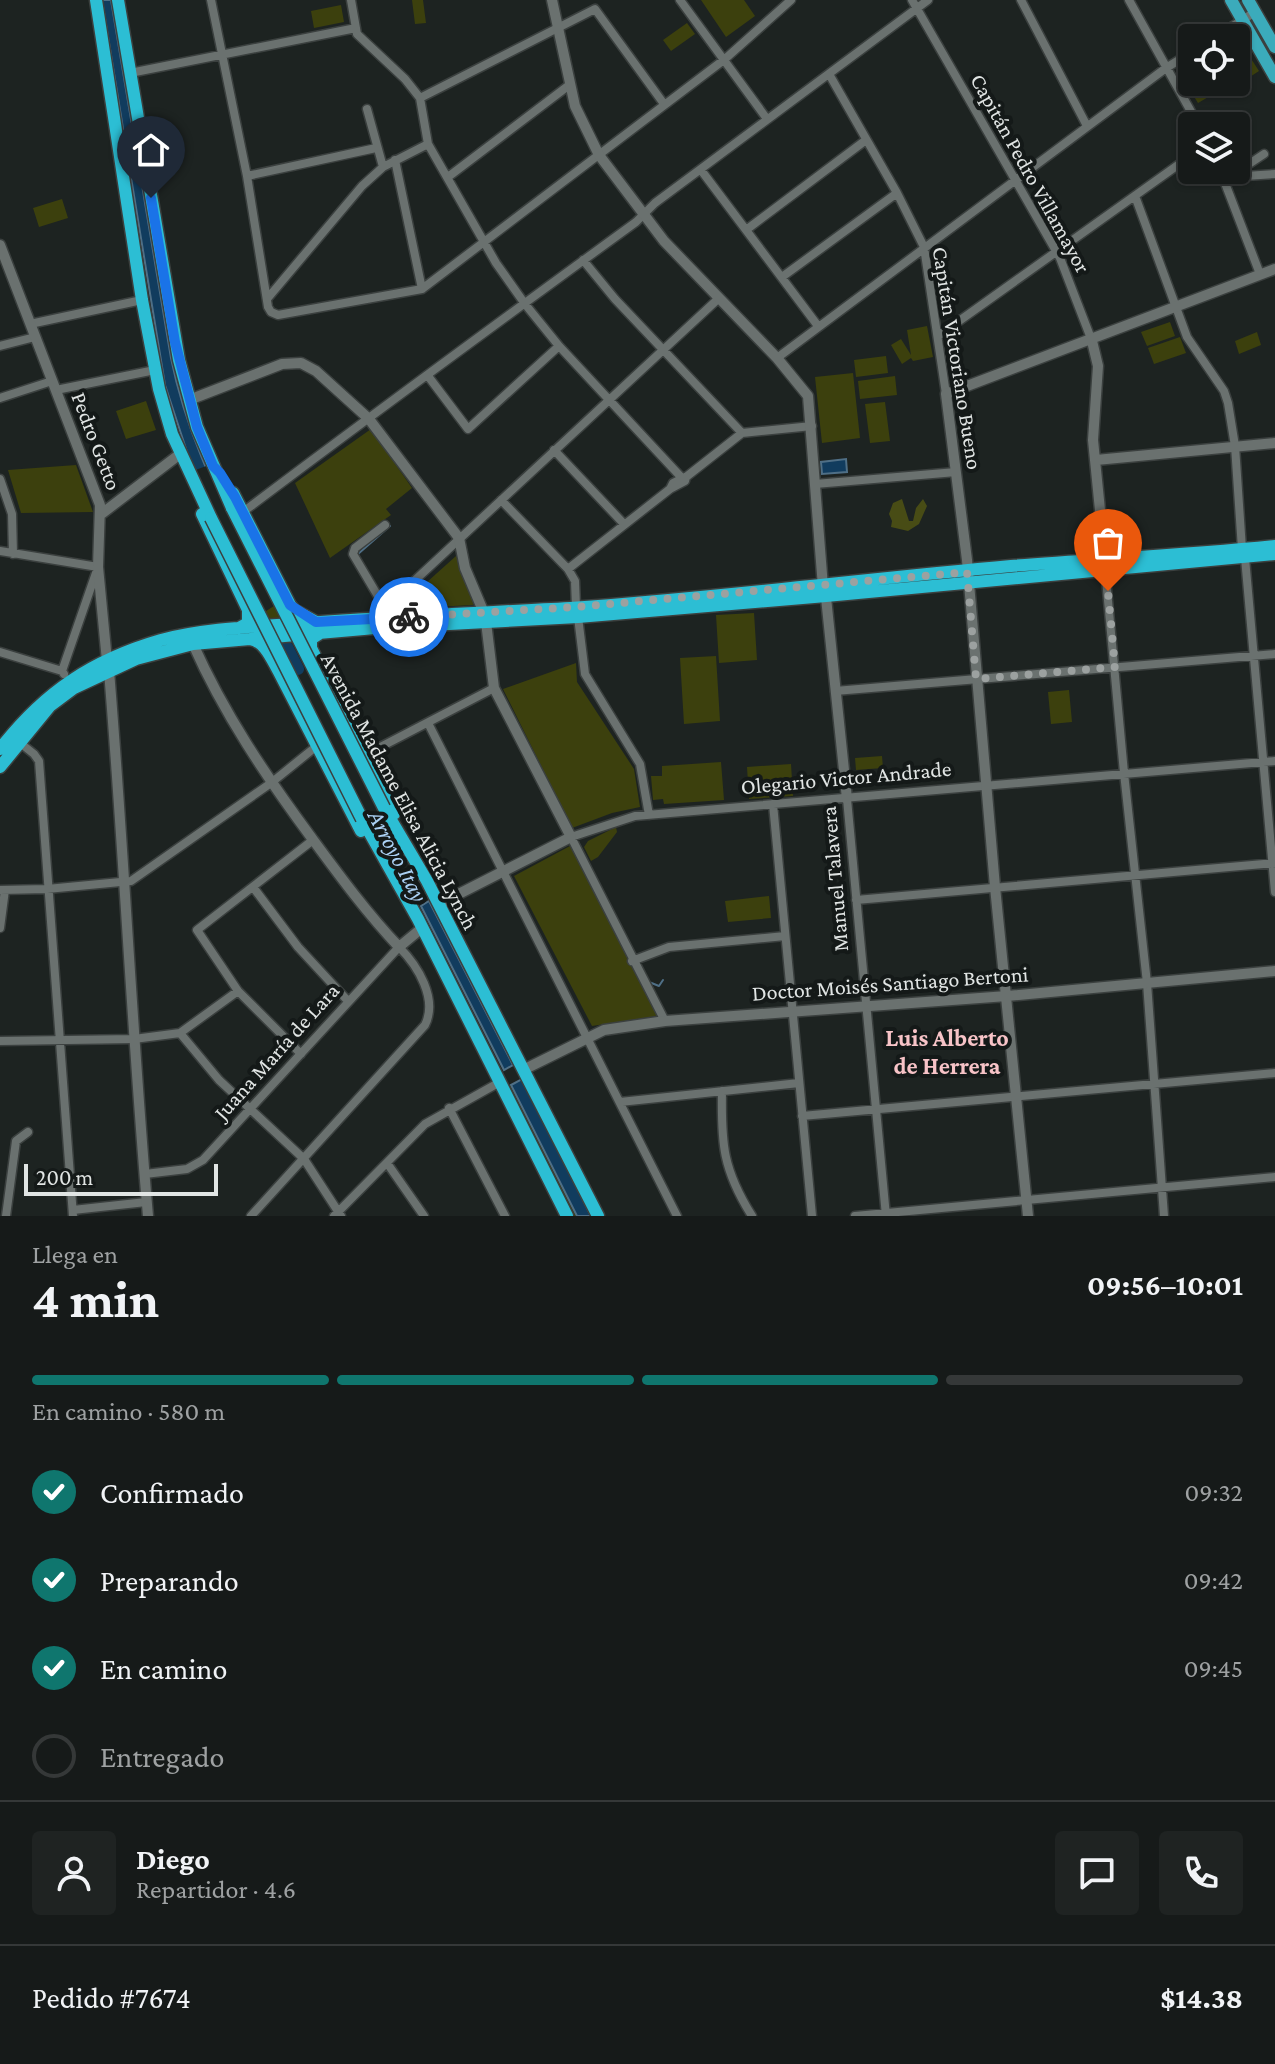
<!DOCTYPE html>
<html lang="es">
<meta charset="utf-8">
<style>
:root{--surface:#161a19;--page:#1f2322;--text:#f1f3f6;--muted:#9ea1a2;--line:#353838;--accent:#0f766e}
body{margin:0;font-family:"Crimson Pro",serif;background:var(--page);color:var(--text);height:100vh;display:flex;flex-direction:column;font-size:30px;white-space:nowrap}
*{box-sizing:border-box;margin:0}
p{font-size:26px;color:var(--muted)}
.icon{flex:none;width:44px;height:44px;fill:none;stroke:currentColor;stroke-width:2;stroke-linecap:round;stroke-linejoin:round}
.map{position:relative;height:1216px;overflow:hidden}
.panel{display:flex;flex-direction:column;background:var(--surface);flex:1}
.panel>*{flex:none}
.fabs{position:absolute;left:1178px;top:24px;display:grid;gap:16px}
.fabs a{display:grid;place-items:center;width:72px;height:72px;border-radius:8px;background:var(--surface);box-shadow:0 2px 6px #0004,0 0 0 2px var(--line);font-size:40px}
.scale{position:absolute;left:24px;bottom:20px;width:194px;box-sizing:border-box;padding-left:8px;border:4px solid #e1e5e4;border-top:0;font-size:22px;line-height:28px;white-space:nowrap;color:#e1e5e4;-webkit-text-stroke:6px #141918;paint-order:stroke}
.pin{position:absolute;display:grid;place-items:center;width:68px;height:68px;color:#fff;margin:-82px -34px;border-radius:50% 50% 50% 0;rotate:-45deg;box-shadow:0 0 8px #0007}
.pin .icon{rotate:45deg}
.courier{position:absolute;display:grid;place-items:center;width:80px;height:80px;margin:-40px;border:6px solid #1a73e8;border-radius:50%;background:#fff;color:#222;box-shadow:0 2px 10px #0007}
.overview em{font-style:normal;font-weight:700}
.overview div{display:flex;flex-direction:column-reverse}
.overview{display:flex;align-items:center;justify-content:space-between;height:136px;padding:0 32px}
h1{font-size:52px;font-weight:700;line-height:60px}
.bar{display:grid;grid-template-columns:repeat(4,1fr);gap:12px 8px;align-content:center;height:96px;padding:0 32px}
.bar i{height:10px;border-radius:6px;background:var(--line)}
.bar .selected{background:var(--accent)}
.bar p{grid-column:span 4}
.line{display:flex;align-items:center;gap:20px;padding:0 32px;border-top:2px solid var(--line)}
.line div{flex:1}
.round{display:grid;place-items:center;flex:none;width:84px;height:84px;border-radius:8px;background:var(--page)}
ol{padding:0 32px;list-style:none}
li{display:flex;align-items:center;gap:24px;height:88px}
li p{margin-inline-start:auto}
li .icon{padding:8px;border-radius:50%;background:var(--accent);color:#fff;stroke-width:4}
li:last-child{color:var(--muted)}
li i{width:44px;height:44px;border:4px solid var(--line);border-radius:50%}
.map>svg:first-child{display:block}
.green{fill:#3c400d}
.forest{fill:#484c15}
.water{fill:#113c5e;stroke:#4f6f86;stroke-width:2}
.pier{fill:#1d2321}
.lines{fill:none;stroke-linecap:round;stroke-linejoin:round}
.stream{stroke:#4f6f86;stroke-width:2}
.river{stroke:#113c5e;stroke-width:12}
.minor-casing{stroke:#3b403f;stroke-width:11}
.tertiary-casing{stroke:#3b403f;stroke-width:13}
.primary-casing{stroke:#3b403f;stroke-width:15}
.trunk-casing{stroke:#3b403f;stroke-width:15}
.minor{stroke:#6a716f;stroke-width:8}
.tertiary{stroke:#6a716f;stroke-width:10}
.primary{stroke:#3babbb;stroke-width:12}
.trunk{stroke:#2cbed4;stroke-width:12}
.trunk-bridge-casing{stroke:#3b403f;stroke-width:15;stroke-linecap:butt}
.trunk-bridge{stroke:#2cbed4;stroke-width:12}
.done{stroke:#9ca1a0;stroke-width:8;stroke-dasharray:0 14.4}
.route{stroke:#1a73e8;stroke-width:10}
.labels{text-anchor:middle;stroke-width:8;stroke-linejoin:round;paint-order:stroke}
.street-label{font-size:22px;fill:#e1e5e4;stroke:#141918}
.water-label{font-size:24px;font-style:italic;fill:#abd0f3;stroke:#141918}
.neighbourhood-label{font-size:24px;font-weight:bold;fill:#f7c3c7;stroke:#141918}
</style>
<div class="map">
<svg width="1275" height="1216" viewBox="0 0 1275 1216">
<rect width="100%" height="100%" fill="#1d2321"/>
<path class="green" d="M412,0H423L426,23L415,24Z
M701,0H744L755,16L726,37Z
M341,5L344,22L314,28L311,11Z
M687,23L695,34L671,51L663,40Z
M1237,37L1259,71L1236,86L1234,82H1236Z
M1192,71V82H1218L1222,89L1198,103L1182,77Z
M62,199L68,218L39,227L33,208Z
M1170,322L1175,336L1147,346L1141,332Z
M927,326L933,357L913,361L911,358L902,364L891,345L901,339L911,355L907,330Z
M1257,332L1261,345L1239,354L1235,341Z
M1180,337L1186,353L1154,364L1148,348Z
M886,356L888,373L856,377L854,360Z
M853,373L860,438L822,443L815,377Z
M895,376L897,395L860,399L858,381Z
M181,384L282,620L267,621L184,454L163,389L165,388L183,445L219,497L194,439L177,385Z
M146,401L156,430L126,439L116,411Z
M885,402L890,441L870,443L865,404Z
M371,429L412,488L386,509L391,515L330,558L295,483Z
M76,465L93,512L21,513L8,470Z
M456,556L475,596L473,605L397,609Z
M754,613L757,660L719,663L716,615Z
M716,656L720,721L684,724L680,658Z
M576,663L577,682L634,769L640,807L612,813L572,828L503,689Z
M1069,690L1072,722L1051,724L1048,692Z
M882,756L883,768L856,770L855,758Z
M721,762L724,800L664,804L663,799L653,800L651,776H662V766Z
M791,764L793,796L749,799L747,767Z
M616,827L617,832L598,857L591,861L584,847L588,841Z
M570,846L657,1016L592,1026L514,876Z
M769,896L771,918L728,922L725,901Z
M510,1085L576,1216H572L507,1087Z"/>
<path class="forest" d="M902,499L909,521H913L916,508L923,499L927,506L919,524L908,531L891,527L892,521L889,514L893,503Z"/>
<path class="water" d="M102,0H111L171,358C185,428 214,489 246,552L190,461L165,385Z
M846,459L847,472L822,474L821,462Z
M429,901L513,1065L504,1070L421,906Z
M522,1079L591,1216H577L511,1085Z"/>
<path class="pier" d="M209,465L277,604L263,613L190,472Z
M299,652L423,880L407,888L385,852L340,766L286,654Z"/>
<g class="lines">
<path class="stream" d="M358,554L390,526
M649,982L659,986L663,980"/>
<path class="river" d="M287,647L298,669"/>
<g class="minor-casing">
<path id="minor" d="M211,0L247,176L268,307L271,312L278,315L422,289L725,59L791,0
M351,0L357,34L405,79L420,98L428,144L496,263L525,304L559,346L681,477
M680,0L767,119
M912,0L1060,258L1092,341
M1021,0L1087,126
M1129,0L1199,126
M1214,38L1255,12
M130,73L356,28
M829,74L897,193L924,247L946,394
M420,98L595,9L664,104
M367,109L383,167
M395,160L422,289
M701,170L818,326
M1220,170L1260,274
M247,176L376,148
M1231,176L1264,154
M448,177L568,86
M1223,180L1230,177L1275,174
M1135,196L1187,337L1224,391L1228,403L1235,446L1242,549
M746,230L866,140
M583,260L615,299L742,433
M782,277L897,193
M267,299L362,186L383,167L428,144
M30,324L142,300
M938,336L1192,155
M0,346L35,337
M777,358L1166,68L1192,52
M428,376L468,429L559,346
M56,390L155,370
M0,398L52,381
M554,450L624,524
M0,479L12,514L13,554
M815,484L956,472
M670,489L685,481L686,477L742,433L812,426
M501,500L568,569L575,581L576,607
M243,512C373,414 504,318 636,222L655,203L928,0
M385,525L355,548L353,554L385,608
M0,551L98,567L62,671
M1245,558L1275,892
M1105,568L1124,773L1147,983L1164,1216
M568,569L670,489L673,483L685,477
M578,617L585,674L640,764L649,815
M379,619L385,608L718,299
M0,652L62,671L64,674
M835,691L1275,654
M428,723L677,1216
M19,742L34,754L39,761L73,1216
M365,755L494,688
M847,799L886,1216
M773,804L812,1216
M253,887L298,947L348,1001
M0,890L47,889L131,881L271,783L318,745
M856,900L1275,863
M0,928L5,890
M632,961L669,947L785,936
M665,1021L571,837L635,816L1275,761
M180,1033L219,1080L304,1159L341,1216
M0,1041L134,1039L180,1033L238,991
M301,1054L238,991L197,930L313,840
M722,1091C721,1144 723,1170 752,1216
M620,1102L799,1083
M449,1108L505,1216
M802,1116L1275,1073
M387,1163L424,1216
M145,1174L187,1169L203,1160L399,947C418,966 438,999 425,1025L251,1216
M73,1210L146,1202
M6,1216L16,1141L28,1132
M334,1216L425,1124L500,1082
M855,1216L1275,1177"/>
</g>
<g class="tertiary-casing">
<path id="tertiary" d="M552,0L575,106L599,155L664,241L777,358L808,396L823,587L825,588L847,799
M0,245L100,505L98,567L107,661
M1092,341L1098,366L1093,440L1105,560
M189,400L282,364L301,363L316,371L369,419L459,538L465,568L484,613
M1096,460L1275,443
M100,515L180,454
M193,644C224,714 266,776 311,837C339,875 366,912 399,947L422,928
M109,671C124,852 132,1034 148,1216
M439,904L571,837L494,688L486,622
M523,1070L604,1030L665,1021L1007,996L1275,971
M1028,1216L995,887L967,560L946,394L1275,269"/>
</g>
<g class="primary-casing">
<path id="primary" d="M1231,0L1275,77
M1248,0L1275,47"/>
</g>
<g class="trunk-casing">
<path id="trunk" d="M96,0L142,300L159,389L172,434L211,518
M118,0L179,360L197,427L232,508
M233,493L290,605L294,610L316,622
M202,514L248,610V623L239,628
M319,634L311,639V648L394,814
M250,639C265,641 272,660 279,672L361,831
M0,749C44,692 92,660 161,640C203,629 249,627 292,624C385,617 477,613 570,608C717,598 864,579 1011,566C1099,559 1187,555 1275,546
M0,767L50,706L74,688L136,659L193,644L375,628L578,617L826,596L1275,554
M384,808L427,881L598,1216
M362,819L418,919L567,1216"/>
</g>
<use href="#minor" class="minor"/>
<use href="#tertiary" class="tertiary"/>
<use href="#primary" class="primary"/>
<use href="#trunk" class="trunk"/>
<g class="trunk-bridge-casing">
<path id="trunk-bridge" d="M232,508L384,808
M211,518L362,819"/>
</g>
<use href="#trunk-bridge" class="trunk-bridge"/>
</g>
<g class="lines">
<path class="done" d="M409,617L576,607L967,572L976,679L1115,667L1108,591"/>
<path class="route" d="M151,198L175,342L197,427L213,466L220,473L235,497L290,605L316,622L409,617"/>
</g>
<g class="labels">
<g class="street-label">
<text transform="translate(1031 173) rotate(61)" y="8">Capitán Pedro Villamayor</text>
<text transform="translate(958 358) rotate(81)" y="8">Capitán Victoriano Bueno</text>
<text transform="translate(97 441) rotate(69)" y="8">Pedro Getto</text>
<text transform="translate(846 777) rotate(-5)" y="8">Olegario Victor Andrade</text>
<text transform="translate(400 791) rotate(62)" y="8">Avenida Madame Elisa Alicia Lynch</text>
<text transform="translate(834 879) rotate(-95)" y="8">Manuel Talavera</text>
<text transform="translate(890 983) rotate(-4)" y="8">Doctor Moisés Santiago Bertoni</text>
<text transform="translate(276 1051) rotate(-48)" y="8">Juana María de Lara</text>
</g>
<g class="water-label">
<text transform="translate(398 856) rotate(62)" y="8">Arroyo Itay</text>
</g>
<g class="neighbourhood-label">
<text x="947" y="1046">Luis Alberto<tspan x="947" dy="28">de Herrera</tspan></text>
</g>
</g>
</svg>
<div class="fabs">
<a><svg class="icon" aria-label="locate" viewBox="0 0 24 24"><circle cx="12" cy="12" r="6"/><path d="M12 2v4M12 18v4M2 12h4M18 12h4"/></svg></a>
<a><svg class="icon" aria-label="layers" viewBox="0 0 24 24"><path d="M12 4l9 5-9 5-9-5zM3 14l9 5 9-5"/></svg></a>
</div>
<div class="scale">200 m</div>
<div class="pin" style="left:1108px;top:591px;background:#ea580c"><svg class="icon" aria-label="bag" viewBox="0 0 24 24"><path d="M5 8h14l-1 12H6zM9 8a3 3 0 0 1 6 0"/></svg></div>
<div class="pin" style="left:151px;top:198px;background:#1f2937"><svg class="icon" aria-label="home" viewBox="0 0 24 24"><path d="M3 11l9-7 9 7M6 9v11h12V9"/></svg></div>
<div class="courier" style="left:409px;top:617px"><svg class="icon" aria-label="bike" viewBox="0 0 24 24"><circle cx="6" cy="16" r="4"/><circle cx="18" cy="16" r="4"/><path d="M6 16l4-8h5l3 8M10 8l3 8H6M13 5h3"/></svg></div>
</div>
<section class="panel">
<div class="overview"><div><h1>4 min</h1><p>Llega en</p></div><em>09:56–10:01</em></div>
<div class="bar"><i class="selected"></i><i class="selected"></i><i class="selected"></i><i></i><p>En camino · 580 m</p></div>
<ol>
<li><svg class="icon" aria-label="check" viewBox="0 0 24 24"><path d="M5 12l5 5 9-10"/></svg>Confirmado<p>09:32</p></li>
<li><svg class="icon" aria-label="check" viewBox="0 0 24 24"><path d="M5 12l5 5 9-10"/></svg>Preparando<p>09:42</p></li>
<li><svg class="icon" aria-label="check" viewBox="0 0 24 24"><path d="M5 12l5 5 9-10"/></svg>En camino<p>09:45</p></li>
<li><i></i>Entregado</li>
</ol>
<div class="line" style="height:144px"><a class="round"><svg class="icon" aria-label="person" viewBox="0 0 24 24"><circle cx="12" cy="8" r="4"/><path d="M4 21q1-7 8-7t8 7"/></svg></a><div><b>Diego</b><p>Repartidor · 4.6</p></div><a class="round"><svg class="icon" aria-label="chat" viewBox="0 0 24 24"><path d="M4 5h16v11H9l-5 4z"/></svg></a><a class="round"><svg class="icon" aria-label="phone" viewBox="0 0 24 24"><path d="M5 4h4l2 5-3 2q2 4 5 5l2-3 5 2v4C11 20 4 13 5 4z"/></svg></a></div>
<div class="line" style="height:104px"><div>Pedido #7674</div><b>$14.38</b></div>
</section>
